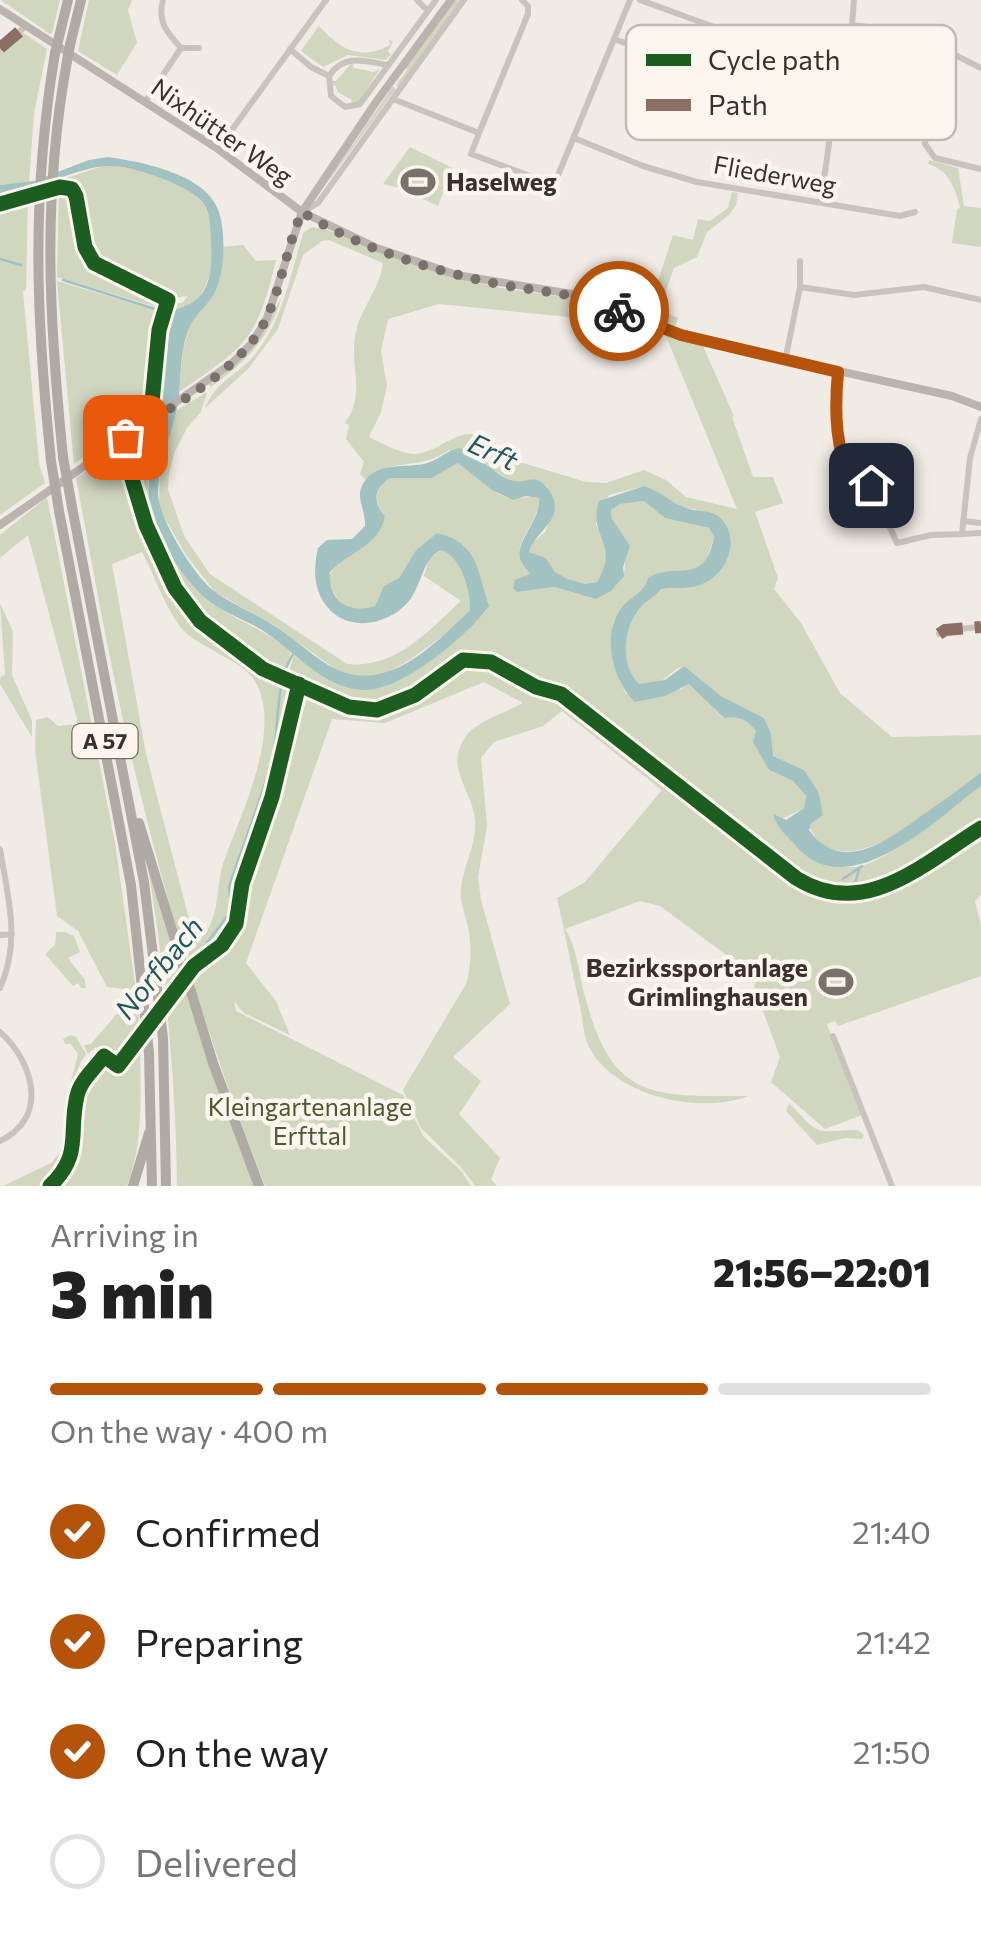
<!DOCTYPE html>
<meta charset="utf-8">
<style>
:root{--surface:#fff;--page:#f6f6f6;--text:#222;--muted:#767676;--line:#e0e0e0;--accent:#b45309}
body{margin:0;font-family:Commissioner,sans-serif;background:var(--page);color:var(--text);height:100vh;display:flex;flex-direction:column;font-size:38px;white-space:nowrap}
*{box-sizing:border-box;margin:0}
p{font-size:32px;color:var(--muted)}
.icon{flex:none;width:55px;height:55px;fill:none;stroke:currentColor;stroke-width:2;stroke-linecap:round;stroke-linejoin:round}
.map{position:relative;height:1186px;overflow:hidden}
.side{display:flex;flex-direction:column;background:var(--surface);flex:1}
.side>*{flex:none}
.pin{position:absolute;display:grid;place-items:center;width:85px;height:85px;color:#fff;margin:-42px;border-radius:20px;box-shadow:0 5px 15px #0006}
.courier{position:absolute;display:grid;place-items:center;width:100px;height:100px;margin:-50px;border:8px solid #b45309;border-radius:50%;background:#fff;color:#222;box-shadow:0 2px 12px #0007}
.overview em{font-style:normal;font-weight:800}
.overview div{display:flex;flex-direction:column-reverse}
.overview{display:flex;align-items:center;justify-content:space-between;height:170px;padding:0 50px}
h1{font-size:65px;font-weight:800;line-height:75px}
.bar{display:grid;grid-template-columns:repeat(4,1fr);gap:15px 10px;align-content:center;height:120px;padding:0 50px}
.bar i{height:12px;border-radius:8px;background:var(--line)}
.bar .current{background:var(--accent)}
.bar p{grid-column:span 4}
ol{padding:0 50px;list-style:none}
li{display:flex;align-items:center;gap:30px;height:110px}
li p{margin-inline-start:auto}
li .icon{padding:10px;border-radius:50%;background:var(--accent);color:#fff;stroke-width:4}
li:last-child{color:var(--muted)}
li i{width:55px;height:55px;border:5px solid var(--line);border-radius:50%}
.map>svg:first-child{display:block}
.green{fill:#d1d6bf;fill-rule:evenodd}
.water{fill:#a1c2c1}
.lines{fill:none;stroke-linecap:round;stroke-linejoin:round}
.stream{stroke:#a1c2c1;stroke-width:2.5}
.street{stroke:#c9c3be;stroke-width:6}
.secondary{stroke:#bab3ae;stroke-width:8}
.highway{stroke:#afaaa4;stroke-width:10}
.highway-bridge{stroke:#afaaa4;stroke-width:10}
.quiet{stroke:#8d6e63;stroke-width:12;stroke-dasharray:25 12;stroke-linecap:butt}
.cycleway-casing{stroke:#fbf5ee;stroke-width:21}
.cycleway{stroke:#1b5e20;stroke-width:15}
.done{stroke:#7a716c;stroke-width:10;stroke-dasharray:0 18}
.route{stroke:#b45309;stroke-width:12}
.labels{text-anchor:middle;stroke-width:9;stroke-linejoin:round;paint-order:stroke}
.shield{fill:#fbf5ee;stroke:#756b66;stroke-width:2.5}
.shield-label{font-size:22px;font-weight:bold;fill:#3b302b}
.street-label{font-size:25px;fill:#3b302b;stroke:#fbf5ee}
.poi-label{font-size:25px;font-weight:bold;fill:#3b302b;stroke:#fbf5ee;text-anchor:start}
.park-label{font-size:25px;fill:#4a5a2e;stroke:#fbf5ee}
.water-label{font-size:28px;font-style:italic;fill:#1f5a5e;stroke:#fbf5ee}
.key{fill:#fbf5ee;stroke:#c1bab4;stroke-width:2.5}
.key-label{font-size:28px;fill:#3b302b}
</style>
<div class="map">
<svg width="981" height="1186" viewBox="0 0 981 1186">
<rect width="100%" height="100%" fill="#f0ebe5"/>
<path class="green" d="M1,0H60L52,33L50,34Z
M89,0H132L128,10L137,43L117,75L78,51Z
M455,0H461L398,87L396,85L407,70L405,67Z
M319,26C341,50 360,61 390,45L389,39L393,42L388,51L391,55L385,60L348,55L323,67L301,51Z
M22,32L47,49L34,113L29,182L0,185V50Z
M352,63L354,68L374,72L380,69L359,101L351,104L352,100L338,92L335,85L331,86V81H336Z
M393,86L396,89L316,198Z
M410,147L453,168L438,206L400,188L383,184Z
M929,160L958,168L964,206L981,208V247L952,243L957,210L960,207C955,188 949,170 928,164Z
M106,165C134,167 180,179 200,200C224,225 217,321 166,307L168,303H182L188,296L170,299C160,289 148,287 135,282C80,262 89,240 76,191L60,185V180Z
M59,189L68,190C86,207 74,239 88,259C103,280 139,285 161,295L165,300L163,309L57,277Z
M732,192L738,193L736,205L729,215L707,232L697,257L674,268L659,310L678,318L675,327L638,313L641,303L650,306L673,235L693,240L698,219L710,221L728,208Z
M28,198L26,290L23,291L39,463L45,483L0,515V205Z
M312,227L328,230L444,274L501,288L577,299L702,344L734,416L732,417L753,477H773L783,503L755,512L778,578L774,589L801,623L840,693L892,737L981,735V772C947,799 841,897 809,826L823,815L819,793L804,770L773,756L764,718L721,696L684,666C666,672 667,686 639,685C620,665 622,631 638,611C645,602 654,598 661,589L689,588L730,553L698,510L685,508L644,486L609,495L596,524C606,549 613,556 597,582L585,584L568,579L555,572L546,558L529,552L532,543L545,532L555,505L547,486L538,480L515,482L449,450C419,472 391,456 366,480L360,474L364,462L346,439L349,425L345,423C366,394 350,370 355,337C358,311 380,290 383,263L329,240L322,241L303,255L278,329L248,369L204,409C219,377 237,377 257,352C283,319 291,273 303,233ZM439,304L569,317L568,308L571,306L666,336L737,509L686,497L666,480L644,470L606,483L586,482L496,455C471,408 443,455 413,454C400,453 381,443 369,437L381,412L387,386L381,351L388,319Z
M243,245L256,261L276,260C256,343 246,345 179,392L183,350L191,322L211,299L222,247Z
M57,281L162,312L154,323L157,344L150,412L108,438L74,464Z
M282,297C268,340 246,362 211,387L208,384L251,349Z
M168,314L172,316L161,402L156,405C160,377 159,334 168,314Z
M207,392L201,412L187,428L175,451L169,473L168,489L184,536L210,574L347,664C396,669 428,631 461,601L424,576L429,559L441,550C462,558 470,589 470,610L448,632L408,661L379,677L360,678L338,671L274,625L215,592L186,555L159,508L160,472L177,410Z
M157,424C154,444 148,465 148,485C146,526 186,587 219,608C244,624 270,632 291,653L283,676C265,671 251,658 236,647C162,591 149,532 124,446Z
M121,448C156,571 176,628 297,685L271,797L243,882L273,798L296,702L313,693C333,703 356,716 379,711C429,703 451,641 503,671C515,677 526,683 534,694H552L568,701L795,880C865,921 922,867 981,831V894L975,901L981,926V976L838,1026L835,1021L827,1024L862,1115L825,1129L771,1082L780,1057L754,987L758,976L746,964L729,957L660,906L640,901L565,929C577,947 579,975 585,996C612,1102 654,1096 749,1096C700,1114 618,1098 590,1049C584,1039 583,1023 581,1011C572,973 566,935 557,898L585,882L662,790L562,711L543,726L494,742L481,758L487,826L478,877L481,900L510,1004L453,1057L481,1081L459,1114L500,1158L491,1179L497,1186H475L461,1167L421,1128L403,1090L467,982C471,964 472,946 468,927C466,915 459,902 461,889C463,865 477,845 475,820C473,791 445,769 464,739C475,721 506,713 523,703L484,682L385,723L332,719L246,963L276,1001L290,1035L244,1013L234,1001L236,1011L403,1095L423,1136L461,1171L471,1186H265C216,1061 174,931 142,800C115,694 96,585 76,478ZM142,552C154,574 168,616 186,633C203,648 245,663 255,681C283,728 242,812 225,858C214,884 223,925 195,942L146,754L112,564Z
M458,463C476,472 487,490 506,497C517,501 527,495 539,498C540,518 517,541 520,552C521,559 528,567 530,574L525,577L517,592L554,587L596,599C648,570 615,551 611,510L620,504L645,501L665,518L709,528L714,537L706,561L697,569L662,572L623,606L613,622L618,677L626,694L681,689L689,683L723,718C738,715 747,719 756,731L754,742L769,770L793,781L806,796L804,808L782,819C786,841 797,849 817,856C828,860 842,868 855,867C885,865 954,806 981,786V827C924,862 865,919 797,877L562,693L533,685L492,661L474,657L455,662L413,694L377,708L350,706L287,677L294,656L337,682L366,690L461,636L487,610C479,575 477,543 437,533L416,550L399,578L385,586L375,606C349,614 337,606 329,580C334,550 379,549 385,516C373,502 374,488 390,478H432Z
M47,497L115,843L139,1012L140,1026L109,1058L96,1047L88,1054L84,1045L91,1044L127,1002L124,989L107,987L78,931L57,916L35,750L36,720L48,717L58,726L77,724V719L28,535L0,558V535Z
M0,603L13,632L12,675L32,721V737L0,684V678L5,674Z
M147,862L254,1186H177C176,1078 165,968 147,862Z
M56,932H65L74,936L80,952L68,958L85,980L86,988H81L78,983L73,986L45,954L55,945Z
M70,1035L76,1037L86,1054C57,1093 93,1146 48,1186H3L51,1163L64,1148L65,1105L78,1054L71,1044H65L63,1039Z
M140,1038C140,1088 145,1138 127,1186H62L79,1155L83,1095L110,1063L119,1068Z
M789,1103C822,1138 813,1131 858,1130L864,1135L862,1139L845,1138L817,1145L786,1111Z"/>
<path class="water" d="M108,157C142,162 207,174 219,212C226,235 225,273 214,294C208,305 197,313 191,324C177,353 183,384 176,413C170,440 158,466 158,494C159,519 194,576 214,591C229,603 255,613 273,625C293,637 309,653 328,665C383,698 432,647 470,610C470,589 462,558 441,550C422,559 422,585 409,601C386,628 342,633 323,601C313,585 314,566 318,548L327,540L352,539L365,526C366,513 357,500 361,488C372,461 402,468 424,464C437,461 446,451 459,448C480,454 493,476 514,481C521,483 530,478 537,480C542,481 547,487 549,490C568,519 536,529 529,552L546,558L555,572L568,579L585,584L597,582C621,543 587,537 599,501L644,486C660,491 672,503 686,508C699,513 713,508 723,521C741,543 725,576 700,585C686,590 674,587 661,589C655,597 649,599 642,606C623,626 619,664 639,684L665,680L684,666L721,696L764,718L771,734L773,756L804,770L819,793L823,815L811,824L809,830C843,877 890,838 924,814C944,800 963,787 981,772V786C936,819 848,908 795,845C786,835 777,828 773,814L786,820L804,808L806,796L793,781L769,770L753,742L756,731C748,720 738,715 724,718L689,684L665,696L635,702C612,680 601,634 622,607C631,596 645,592 648,578C677,560 704,588 714,537L709,528L665,518L644,501L620,504L611,510L612,519L630,546L623,567L624,576L611,591L596,599L554,587L517,592L513,588L515,580L530,574C527,569 523,566 521,561C513,543 541,521 539,498L526,496L513,500L492,490L458,463L432,478H390C374,488 372,502 385,516C380,546 348,552 330,572C328,602 349,614 375,606L384,586L399,578L416,550L437,533C479,543 477,571 489,606C469,635 402,690 366,690C326,691 292,649 262,630C242,618 220,612 203,596C183,577 162,545 153,520C141,484 156,444 161,407C165,377 167,347 171,317L168,314L170,310C210,304 213,275 211,240C210,227 211,214 203,203C190,185 133,166 111,166C82,165 33,191 0,198V185L34,181L89,160Z"/>
<g class="lines">
<path class="stream" d="M0,259L21,265
M63,280L171,314
M843,879L862,866
M855,883L859,870
M187,969L232,910L229,887C243,845 260,803 272,760C280,728 274,681 294,653
M163,1000L183,975
M59,1186L79,1148L80,1106L85,1089L142,1026"/>
<path class="street" d="M163,0C157,21 167,33 181,48H199
M417,0L428,11
M640,0L747,39L784,45L847,47
M852,25L910,32L981,68
M614,39L734,83L772,90L836,93
M940,45L928,101L925,144L935,158L981,169
M0,48L26,26
M290,49L311,67L329,76
M388,65C365,61 344,53 329,76L331,96L345,107L360,104L436,0
M393,99L479,133L471,154L554,185L630,0
M145,102L181,48
M479,133L528,14V6L522,0
M574,138L643,166L697,182L900,216L915,212
M218,149L326,0
M821,201L836,93L852,25L854,0
M303,212L318,203L464,0
M800,261V287L854,295L924,287L981,300
M785,361L800,287
M838,372C833,418 836,456 857,498L874,492L897,543L931,535L962,534L970,458L981,419
M852,487L866,482L874,492
M963,521L981,523
M962,534L981,533
M939,634L945,630L981,627
M0,849C8,897 21,942 0,988
M0,935L12,934
M0,1032C34,1062 49,1118 0,1141
M833,1036L892,1186"/>
<path class="secondary" d="M0,9L218,149L302,212L377,248L457,275L578,295L657,327L712,343L952,396L981,407
M0,525L232,363L252,343L267,318L302,212L376,102L451,0"/>
<path class="highway" d="M59,37L68,0
M70,45L81,0
M63,457C49,318 42,199 67,61
M51,461C36,318 31,197 55,53
M72,507L144,882L163,1038L166,1186
M59,511L131,885L149,1053L152,1186
M139,823L213,1063L259,1186
M133,1186L149,1133"/>
<path class="highway-bridge" d="M55,53L59,37
M67,61L70,45
M63,457L72,507
M51,461L59,511"/>
<path class="quiet" d="M0,48L26,26
M939,634L945,630L981,627"/>
<g class="cycleway-casing">
<path id="cycleway" d="M0,204L60,187L72,189L76,196L85,247L94,263L168,300L159,330L151,412L122,430L128,442L122,446L146,525L175,588L200,621L263,669L349,707L377,710L415,695L463,660L491,662L536,687L561,694L796,878C864,921 923,864 981,828
M50,1186C83,1154 68,1134 77,1096C80,1081 95,1068 104,1056L118,1066L194,966L222,945L236,924L242,884L272,797L299,684"/>
</g>
<use href="#cycleway" class="cycleway"/>
</g>
<g class="lines">
<path class="done" d="M125,437C171,407 245,368 267,317C282,284 287,246 302,212C358,248 434,271 498,284C540,292 580,293 619,311"/>
<path class="route" d="M619,311L681,335L838,372C834,415 836,447 852,487L866,482L871,485"/>
</g>
<defs>
<g id="stadium-bare" transform="scale(2.7)"><path d="M0-5a6.5 5 0 1 0 0 10a6.5 5 0 1 0 0-10ZM-3.5-1.8h7v3.6h-7Z" fill="#7a716c" stroke="#fbf5ee" stroke-width="2.5" paint-order="stroke"/></g>
</defs>
<g fill-rule="evenodd">
<use href="#stadium-bare" x="418" y="182"/>
<use href="#stadium-bare" x="836" y="982"/>
</g>
<g class="labels">
<rect class="shield" x="72.5" y="724" width="65" height="34" rx="8"/>
<g class="shield-label">
<text x="105" y="749">A 57</text>
</g>
<g class="street-label">
<text transform="translate(222 132) rotate(35)" y="9">Nixhütter Weg</text>
<text transform="translate(775 175) rotate(10)" y="9">Fliederweg</text>
</g>
<g class="poi-label">
<text x="446" y="191">Haselweg</text>
<text x="808" y="977" text-anchor="end">Bezirkssportanlage<tspan x="808" dy="29">Grimlinghausen</tspan></text>
</g>
<g class="park-label">
<text x="310" y="1116">Kleingartenanlage<tspan x="310" dy="29">Erfttal</tspan></text>
</g>
<g class="water-label">
<text transform="translate(493 452) rotate(25)" y="10">Erft</text>
<text transform="translate(159 968) rotate(-51)" y="10">Norfbach</text>
</g>
</g>
<rect x="626" y="25" width="330" height="115" rx="15" class="key"/>
<rect x="646" y="54" width="45" height="12" fill="#1b5e20"/>
<rect x="646" y="99" width="45" height="12" fill="#8d6e63"/>
<g class="key-label">
<text x="708" y="70">Cycle path</text>
<text x="708" y="115">Path</text>
</g>
</svg>
<div class="pin" style="left:125px;top:437px;background:#ea580c"><svg class="icon" aria-label="bag" viewBox="0 0 24 24"><path d="M5 8h14l-1 12H6zM9 8a3 3 0 0 1 6 0"/></svg></div>
<div class="pin" style="left:871px;top:485px;background:#1f2937"><svg class="icon" aria-label="home" viewBox="0 0 24 24"><path d="M3 11l9-7 9 7M6 9v11h12V9"/></svg></div>
<div class="courier" style="left:619px;top:311px"><svg class="icon" aria-label="bike" viewBox="0 0 24 24"><circle cx="6" cy="16" r="4"/><circle cx="18" cy="16" r="4"/><path d="M6 16l4-8h5l3 8M10 8l3 8H6M13 5h3"/></svg></div>
</div>
<section class="side">
<div class="overview"><div><h1>3 min</h1><p>Arriving in</p></div><em>21:56–22:01</em></div>
<div class="bar"><i class="current"></i><i class="current"></i><i class="current"></i><i></i><p>On the way · 400 m</p></div>
<ol>
<li><svg class="icon" aria-label="check" viewBox="0 0 24 24"><path d="M5 12l5 5 9-10"/></svg>Confirmed<p>21:40</p></li>
<li><svg class="icon" aria-label="check" viewBox="0 0 24 24"><path d="M5 12l5 5 9-10"/></svg>Preparing<p>21:42</p></li>
<li><svg class="icon" aria-label="check" viewBox="0 0 24 24"><path d="M5 12l5 5 9-10"/></svg>On the way<p>21:50</p></li>
<li><i></i>Delivered</li>
</ol>
</section>
